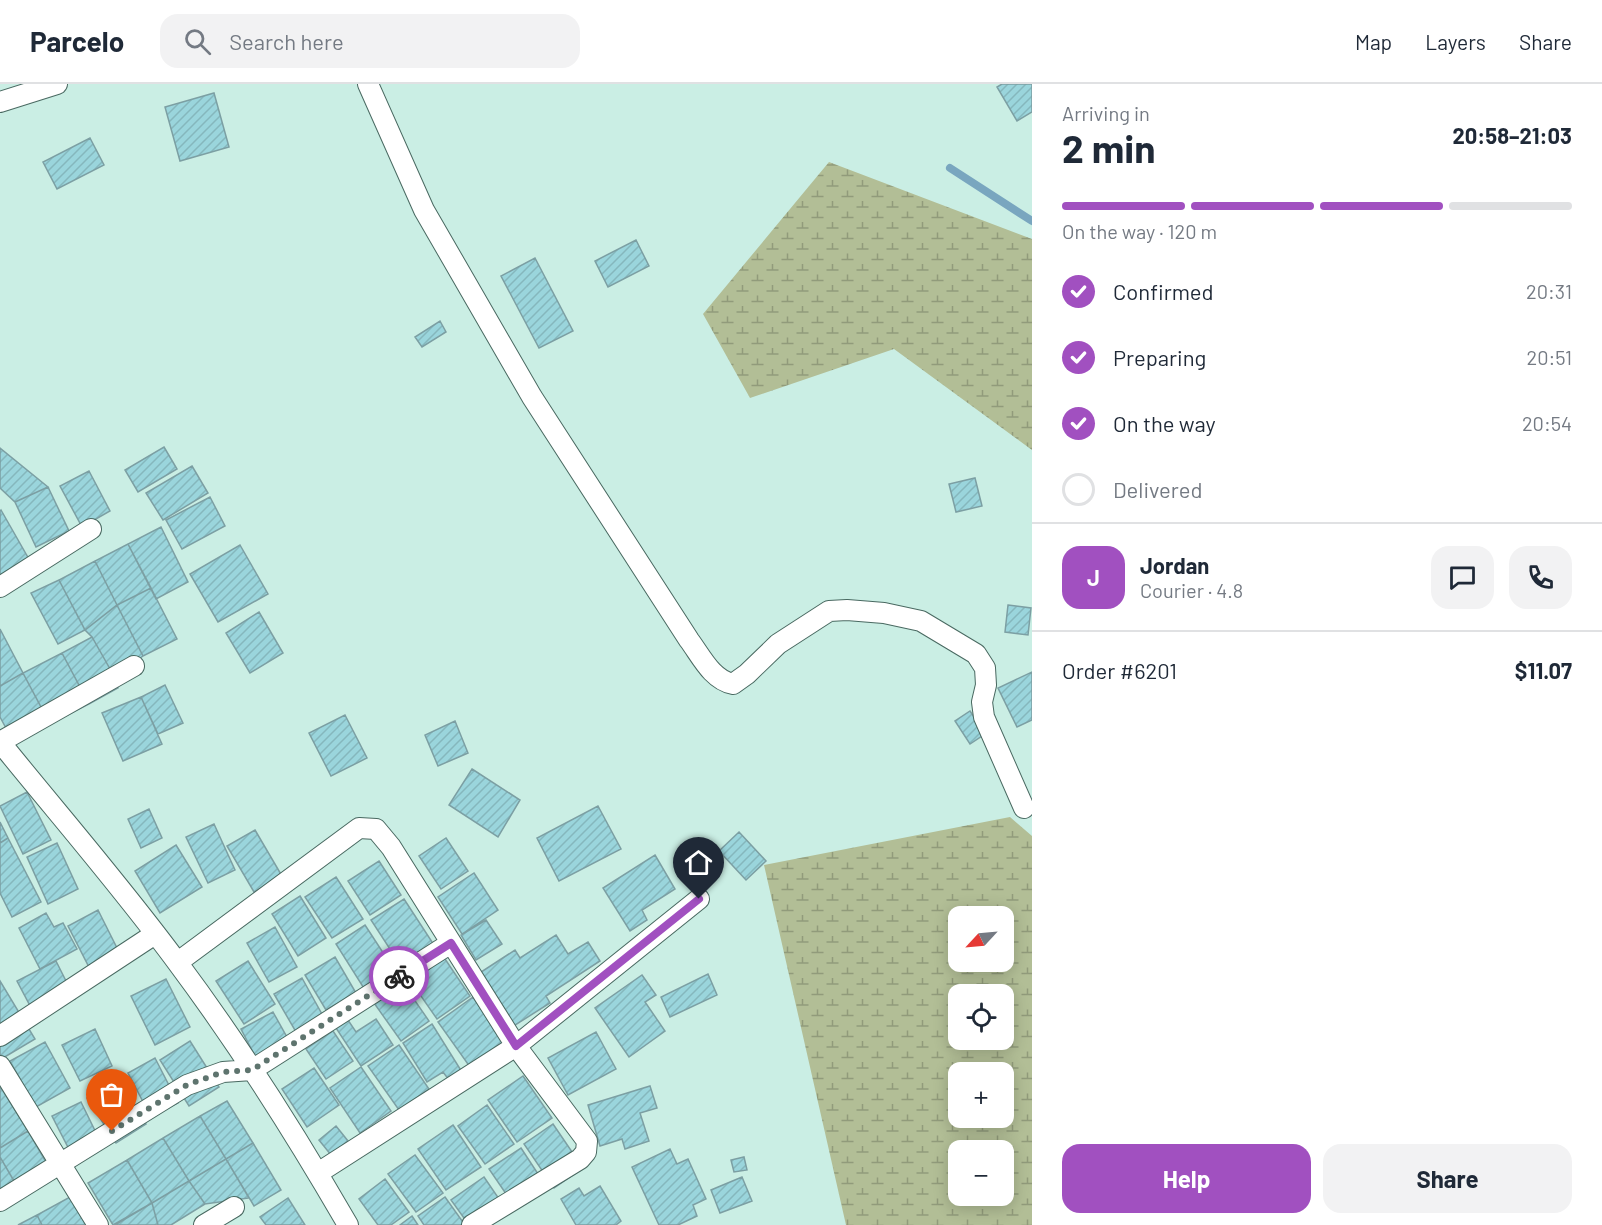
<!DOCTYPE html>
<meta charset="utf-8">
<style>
:root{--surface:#fff;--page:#f2f2f3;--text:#1f2937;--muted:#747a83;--line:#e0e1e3;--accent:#a150c0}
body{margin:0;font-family:Barlow,sans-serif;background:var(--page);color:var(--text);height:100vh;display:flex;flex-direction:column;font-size:22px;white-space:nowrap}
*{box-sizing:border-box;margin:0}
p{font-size:20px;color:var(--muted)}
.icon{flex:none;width:33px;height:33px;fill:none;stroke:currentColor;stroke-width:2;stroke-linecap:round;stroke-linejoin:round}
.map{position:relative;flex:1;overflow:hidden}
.drawer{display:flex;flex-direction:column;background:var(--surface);width:570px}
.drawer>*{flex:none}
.needle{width:39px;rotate:244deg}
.controls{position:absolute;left:948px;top:822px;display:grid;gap:12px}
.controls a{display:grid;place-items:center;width:66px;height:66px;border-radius:12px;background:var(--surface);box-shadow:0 3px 15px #0003;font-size:30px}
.pin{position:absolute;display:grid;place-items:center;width:51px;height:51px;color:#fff;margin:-62px -26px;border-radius:50% 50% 50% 0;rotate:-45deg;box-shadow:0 0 6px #0007}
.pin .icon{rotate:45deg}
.courier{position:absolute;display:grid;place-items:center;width:60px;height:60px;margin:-30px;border:4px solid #a150c0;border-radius:50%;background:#fff;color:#222;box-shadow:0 2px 8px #0007}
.head em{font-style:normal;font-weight:700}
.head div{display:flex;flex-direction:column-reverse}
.head{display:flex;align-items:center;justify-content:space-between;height:102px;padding:0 30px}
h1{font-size:39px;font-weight:700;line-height:45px}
.bar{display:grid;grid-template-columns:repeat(4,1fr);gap:9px 6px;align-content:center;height:72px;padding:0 30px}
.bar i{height:8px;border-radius:4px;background:var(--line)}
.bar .selected{background:var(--accent)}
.bar p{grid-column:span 4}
.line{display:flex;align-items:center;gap:15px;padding:0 30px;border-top:2px solid var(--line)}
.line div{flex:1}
.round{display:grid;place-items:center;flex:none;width:63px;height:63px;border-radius:18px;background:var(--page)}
ol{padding:0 30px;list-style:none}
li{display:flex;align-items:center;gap:18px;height:66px}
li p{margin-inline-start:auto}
li .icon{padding:6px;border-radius:50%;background:var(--accent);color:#fff;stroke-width:4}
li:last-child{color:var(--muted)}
li i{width:33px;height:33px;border:3px solid var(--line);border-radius:50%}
.action{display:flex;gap:12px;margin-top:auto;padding:12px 30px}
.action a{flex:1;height:69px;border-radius:18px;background:var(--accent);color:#fff;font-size:24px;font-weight:700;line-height:69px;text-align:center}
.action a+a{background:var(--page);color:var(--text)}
header{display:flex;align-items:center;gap:36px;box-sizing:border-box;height:84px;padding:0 30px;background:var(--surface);border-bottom:2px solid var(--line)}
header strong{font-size:28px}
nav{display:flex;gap:33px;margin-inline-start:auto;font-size:21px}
.search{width:420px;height:54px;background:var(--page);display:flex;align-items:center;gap:15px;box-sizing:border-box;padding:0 21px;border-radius:18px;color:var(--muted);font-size:22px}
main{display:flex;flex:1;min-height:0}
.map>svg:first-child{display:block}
.wetland{fill:url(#wetland-marsh);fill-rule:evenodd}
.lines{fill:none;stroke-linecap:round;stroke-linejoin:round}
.stream{stroke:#79a6bf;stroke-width:8}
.building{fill:url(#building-hatch);stroke:#7c9fa3;stroke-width:1.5}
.street-casing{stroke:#496961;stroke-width:22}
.street{stroke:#fff;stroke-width:20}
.done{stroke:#5e746e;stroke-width:6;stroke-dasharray:0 10.8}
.route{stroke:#a150c0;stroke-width:8}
</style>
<header>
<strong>Parcelo</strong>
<div class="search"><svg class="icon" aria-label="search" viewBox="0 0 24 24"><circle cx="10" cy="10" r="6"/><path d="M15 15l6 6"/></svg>Search here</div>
<nav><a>Map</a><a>Layers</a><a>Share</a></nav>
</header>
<main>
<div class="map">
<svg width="1032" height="1141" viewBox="0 0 1032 1141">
<defs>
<pattern id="wetland-marsh" width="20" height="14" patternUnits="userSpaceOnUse" patternTransform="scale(1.5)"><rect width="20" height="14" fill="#b2be96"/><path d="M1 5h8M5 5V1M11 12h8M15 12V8" fill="none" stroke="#919b7b"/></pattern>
<pattern id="building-hatch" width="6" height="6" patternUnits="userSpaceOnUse" patternTransform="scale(1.5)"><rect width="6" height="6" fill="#9ad5dc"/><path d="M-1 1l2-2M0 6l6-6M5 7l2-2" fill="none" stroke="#85b7bd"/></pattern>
</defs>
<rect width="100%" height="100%" fill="#caeee4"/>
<path class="wetland" d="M829,78L1032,155V366L894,265L750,314L703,230Z
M1010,733L1032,752V1141H846L764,781ZM958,832H1004V878H958ZM958,910H1004V956H958ZM958,988H1004V1034H958ZM958,1066H1004V1112H958Z"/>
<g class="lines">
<path class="stream" d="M950,84L1032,137"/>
</g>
<path class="building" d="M1002,0H1032V28L1017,37L997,3Z
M214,9L229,63L180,77L165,23Z
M90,54L104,81L57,105L43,78Z
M636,156L649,182L608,203L595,177Z
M535,174L573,247L539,264L501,192Z
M440,237L446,248L422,263L415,253Z
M164,363L177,385L138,408L125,386Z
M0,364L48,403L15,418L0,404Z
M192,382L208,409L163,436L146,409Z
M89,387L110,427L82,443L60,402Z
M975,394L982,422L956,428L949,400Z
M48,403L69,447L36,463L15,418Z
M210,413L225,442L182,465L166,436Z
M1,426L30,477L0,495V427Z
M161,443L188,498L156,515L128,460Z
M128,460L151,504L117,521L95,477Z
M240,461L268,510L218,538L190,490Z
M95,477L117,521L85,546L59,496Z
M59,496L85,546L58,560L31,509Z
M151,504L177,555L143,572L117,521Z
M117,521L143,572L114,592L92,553L85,546Z
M1008,521L1031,524L1028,551L1005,548Z
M259,528L283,569L250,589L226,549Z
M0,545L23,589L0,602Z
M92,553L114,592L118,604L89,620L62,569Z
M62,569L89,620L50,640L23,589Z
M1032,588V636L1017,643L998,604Z
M23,589L50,640L14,659L0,633V602Z
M165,601L183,639L158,650L141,613Z
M141,613L162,660L123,677L102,629Z
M970,627L985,650L970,660L955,637Z
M345,631L367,674L331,692L309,649Z
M455,637L468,669L438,682L425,651Z
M472,685L520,716L498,753L449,721Z
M27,708L51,756L23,770L0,722Z
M598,722L621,765L559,797L537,754Z
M149,725L162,754L141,764L128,735Z
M0,738L8,754L0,759Z
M214,740L235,786L208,799L186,753Z
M255,746L282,792L254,808L227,762Z
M739,748L766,777L746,796L719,767Z
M8,754L41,818L12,833L0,809V759Z
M446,754L468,787L441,805L419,772Z
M57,759L78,805L48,820L27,773Z
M176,761L202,803L160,829L135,787Z
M655,771L675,805L642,826L647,836L630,847L603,804Z
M379,777L401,811L370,831L348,797Z
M474,789L498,826L462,850L438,813Z
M336,793L363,835L332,854L305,813Z
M300,812L326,854L298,872L272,830Z
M404,815L434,861L401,882L371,836Z
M98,826L124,878L94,893L68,842Z
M46,829L54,843L63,839L77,865L40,885L19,844Z
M486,836L502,860L476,876L461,851Z
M365,841L395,887L365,906L336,860Z
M275,843L297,883L269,898L247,859Z
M556,851L568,870L588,858L600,877L546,912L550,919L512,943L478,890L515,866L520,874Z
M441,869L470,912L437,935L407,892Z
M335,873L356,909L326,926L305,891Z
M56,877L75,915L37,935L17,897Z
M248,877L275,920L244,940L216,897Z
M708,890L717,911L670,933L661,913Z
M642,891L656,911L645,918L665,947L629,973L595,924Z
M302,894L323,932L296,948L274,910Z
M166,895L190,943L155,961L131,912Z
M0,897L35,955L3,974L0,970Z
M402,898L429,937L401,957L374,919Z
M473,913L504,959L470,983L438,938Z
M273,928L288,955L255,972L241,945Z
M376,935L393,961L361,982L336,944L348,936L356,948Z
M432,940L462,988L449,996L443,988L427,998L403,959Z
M95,945L112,982L80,997L62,961Z
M333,947L353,977L326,995L306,965Z
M596,948L616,985L568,1011L548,974Z
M190,957L219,1003L189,1022L160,976Z
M45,958L70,1004L36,1023L10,977Z
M399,961L429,1005L399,1026L368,982Z
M155,974L178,1019L151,1033L128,989Z
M361,983L391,1027L360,1049L330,1004Z
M314,984L339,1021L307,1043L282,1005Z
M523,992L552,1034L517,1058L488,1016Z
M0,1002L28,1047L0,1064Z
M122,1002L146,1040L116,1059L87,1014L100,1005L105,1012Z
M650,1002L657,1024L640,1029L649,1057L625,1065L622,1055L600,1062L588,1021Z
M227,1017L253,1059L226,1075L200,1032Z
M81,1018L102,1061L74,1075L52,1032Z
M487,1021L514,1060L485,1080L458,1042Z
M200,1032L226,1075L189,1097L163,1054Z
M553,1040L583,1084L554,1104L524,1060Z
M453,1041L481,1083L446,1106L418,1065Z
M336,1042L348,1057L331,1071L319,1056Z
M28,1047L53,1090L21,1109L0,1073V1064Z
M163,1054L189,1097L152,1119L127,1076Z
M253,1059L281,1106L254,1122L226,1075Z
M521,1064L546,1102L515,1123L489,1085Z
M670,1065L677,1080L688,1075L706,1115L693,1121L697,1132L678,1141H659L632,1083Z
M415,1071L443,1109L416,1128L388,1090Z
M0,1073L21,1109L0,1121Z
M744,1073L747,1086L734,1088L731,1076Z
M226,1075L249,1114L205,1120L189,1097Z
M127,1076L152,1119L113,1141L88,1099Z
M484,1093L508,1128L469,1141L451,1116Z
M742,1093L752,1117L720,1129L711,1106Z
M385,1095L409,1128L391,1141H378L359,1115Z
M189,1097L205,1120L171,1141H158L152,1119Z
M600,1102L621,1137L616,1141H576L561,1115L579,1104L584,1112Z
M70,1113L86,1141H42L37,1131Z
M445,1113L465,1141H424L418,1132Z
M288,1114L305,1141H266L260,1133Z
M152,1119L158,1141H115Z
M37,1131L42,1141H18Z
M412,1132L418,1141H400Z"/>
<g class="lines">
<g class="street-casing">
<path id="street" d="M368,0L424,126L532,313L689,556C701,572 712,596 733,600L747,590L778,560L829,527L847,526L884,529L921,537L976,570L985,584L986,601L982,618L984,633L1024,724
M0,18L57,0
M0,503L91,445
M0,658C59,731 121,802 177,878C239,961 296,1051 348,1141
M0,658L134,582
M178,878L359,744L376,745L391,763L516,962L587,1057L586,1068L580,1075L472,1141
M0,952L155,850
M0,982L98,1141
M318,1089L516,962L699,815
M0,1117L187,1001L223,988L252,986L451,859
M204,1141L234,1123"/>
</g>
<use href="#street" class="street"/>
</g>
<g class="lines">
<path class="done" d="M112,1047L187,1001L223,988L252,986L399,892"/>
<path class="route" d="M399,892L451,859L516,962L699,815"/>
</g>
</svg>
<div class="controls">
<a><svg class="needle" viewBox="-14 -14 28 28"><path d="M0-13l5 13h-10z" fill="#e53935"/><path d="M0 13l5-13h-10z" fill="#747a83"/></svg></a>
<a><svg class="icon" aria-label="locate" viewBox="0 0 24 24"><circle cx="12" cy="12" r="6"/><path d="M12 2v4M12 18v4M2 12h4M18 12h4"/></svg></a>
<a>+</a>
<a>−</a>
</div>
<div class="pin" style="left:112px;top:1047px;background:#ea580c"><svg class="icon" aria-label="bag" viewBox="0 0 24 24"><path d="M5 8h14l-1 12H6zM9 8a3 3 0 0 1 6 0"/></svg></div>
<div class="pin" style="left:699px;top:815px;background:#1f2937"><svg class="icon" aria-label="home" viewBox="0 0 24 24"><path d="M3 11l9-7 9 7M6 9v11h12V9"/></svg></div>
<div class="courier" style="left:399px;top:892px"><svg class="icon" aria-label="bike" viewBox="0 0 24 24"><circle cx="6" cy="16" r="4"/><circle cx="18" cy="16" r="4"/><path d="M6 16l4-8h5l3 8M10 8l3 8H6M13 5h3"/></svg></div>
</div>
<section class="drawer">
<div class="head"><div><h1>2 min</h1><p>Arriving in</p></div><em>20:58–21:03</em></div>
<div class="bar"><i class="selected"></i><i class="selected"></i><i class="selected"></i><i></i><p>On the way · 120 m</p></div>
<ol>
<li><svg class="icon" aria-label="check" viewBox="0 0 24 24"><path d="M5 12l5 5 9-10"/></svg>Confirmed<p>20:31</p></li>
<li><svg class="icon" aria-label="check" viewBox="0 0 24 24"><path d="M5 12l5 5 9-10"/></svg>Preparing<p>20:51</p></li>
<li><svg class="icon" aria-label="check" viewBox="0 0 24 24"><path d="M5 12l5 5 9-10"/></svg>On the way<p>20:54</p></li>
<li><i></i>Delivered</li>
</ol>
<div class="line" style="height:108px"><b class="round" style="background:var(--accent);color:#fff">J</b><div><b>Jordan</b><p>Courier · 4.8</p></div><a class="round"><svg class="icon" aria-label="chat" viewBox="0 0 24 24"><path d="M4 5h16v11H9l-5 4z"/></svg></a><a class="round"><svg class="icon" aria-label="phone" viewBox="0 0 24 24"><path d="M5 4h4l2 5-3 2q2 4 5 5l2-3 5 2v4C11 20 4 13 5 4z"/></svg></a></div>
<div class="line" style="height:78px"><div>Order #6201</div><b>$11.07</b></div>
<div class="action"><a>Help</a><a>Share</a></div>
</section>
</main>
